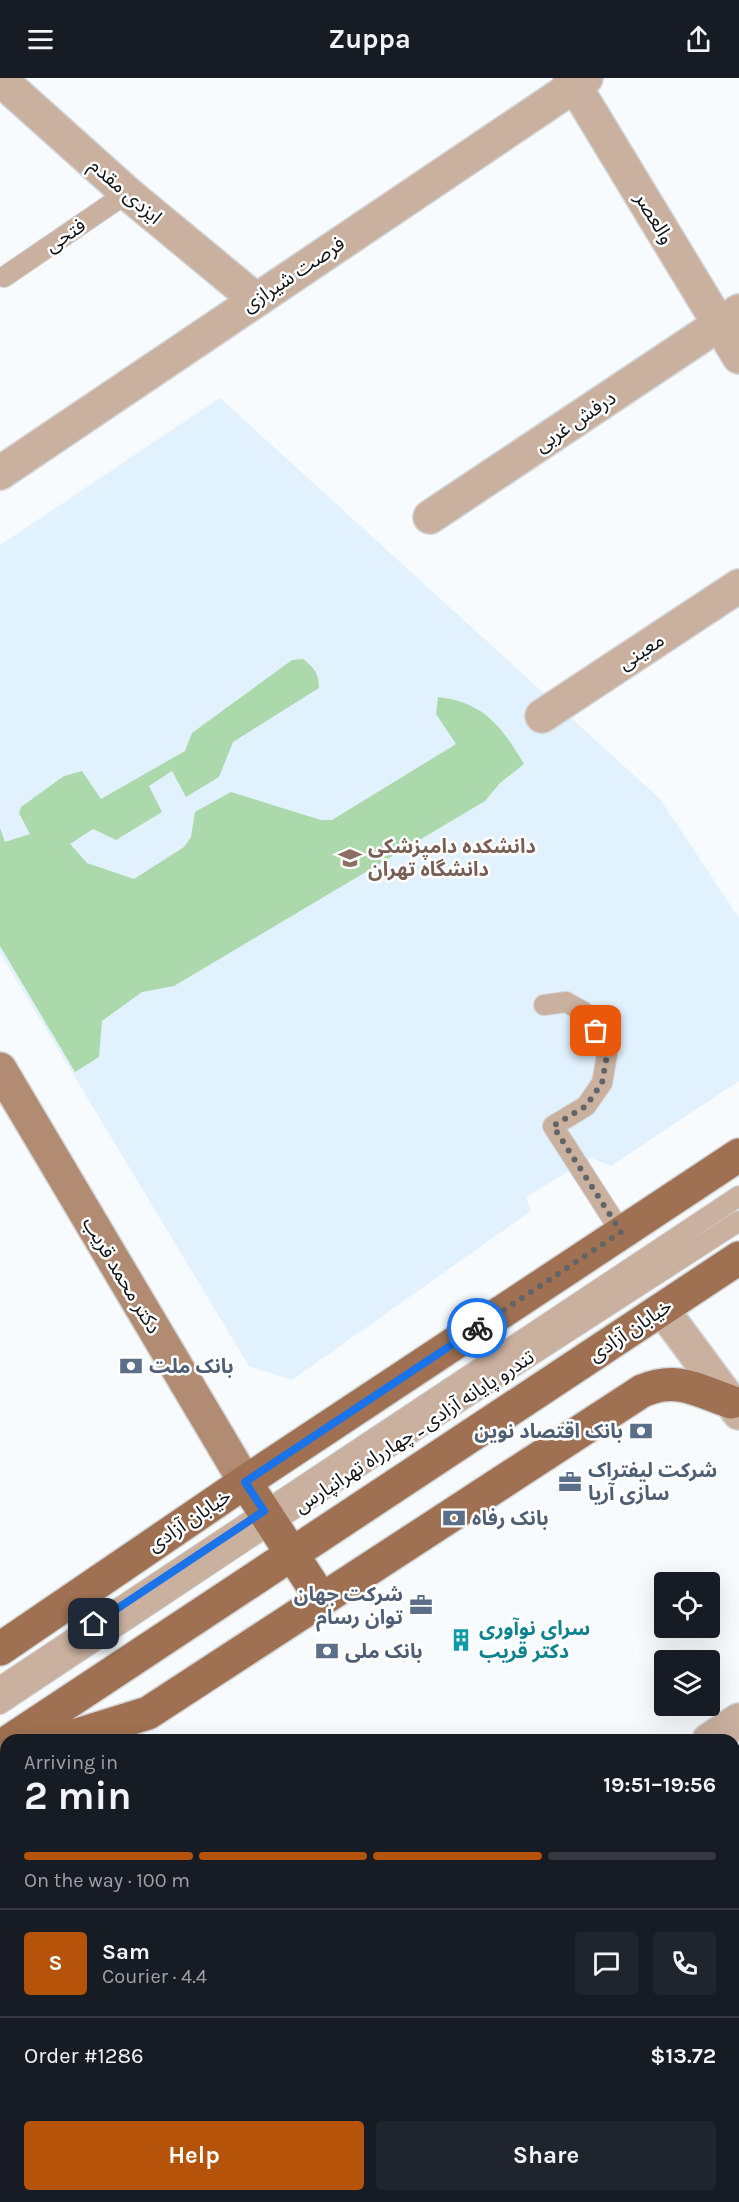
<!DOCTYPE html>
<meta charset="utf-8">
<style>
:root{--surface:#171b24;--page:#20242c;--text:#f1f3f6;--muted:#9ea1a6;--line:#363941;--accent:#b45309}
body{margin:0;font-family:Karla,"Noto Sans Arabic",sans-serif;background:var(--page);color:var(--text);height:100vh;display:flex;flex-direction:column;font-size:22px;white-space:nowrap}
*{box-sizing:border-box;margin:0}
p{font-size:20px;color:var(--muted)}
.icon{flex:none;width:33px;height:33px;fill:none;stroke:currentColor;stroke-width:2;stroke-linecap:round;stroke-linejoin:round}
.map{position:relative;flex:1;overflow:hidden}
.sheet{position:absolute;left:0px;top:1656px;width:740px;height:468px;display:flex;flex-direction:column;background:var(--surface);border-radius:18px 18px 0 0;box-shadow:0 6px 24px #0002}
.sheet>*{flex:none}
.fabs{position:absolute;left:654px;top:1494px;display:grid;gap:12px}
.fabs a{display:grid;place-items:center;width:66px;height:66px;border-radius:6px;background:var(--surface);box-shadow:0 6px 24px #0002;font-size:30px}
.pin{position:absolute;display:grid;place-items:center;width:51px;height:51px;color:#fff;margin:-26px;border-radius:12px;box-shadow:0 3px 9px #0006}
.courier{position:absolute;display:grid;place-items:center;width:60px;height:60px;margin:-30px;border:4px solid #1a73e8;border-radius:50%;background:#fff;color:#222;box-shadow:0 2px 8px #0007}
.headline em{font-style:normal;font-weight:700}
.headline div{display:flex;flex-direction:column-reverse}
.headline{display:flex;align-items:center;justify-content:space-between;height:102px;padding:0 24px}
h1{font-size:39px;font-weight:700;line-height:45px}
.bar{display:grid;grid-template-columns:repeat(4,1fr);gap:9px 6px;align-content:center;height:72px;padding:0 24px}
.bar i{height:8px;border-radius:4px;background:var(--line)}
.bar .on{background:var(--accent)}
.bar p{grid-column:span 4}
.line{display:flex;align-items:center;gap:15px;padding:0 24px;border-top:2px solid var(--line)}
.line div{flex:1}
.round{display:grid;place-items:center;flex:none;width:63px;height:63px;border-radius:6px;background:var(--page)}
.action{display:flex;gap:12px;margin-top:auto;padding:12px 24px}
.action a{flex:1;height:69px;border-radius:6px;background:var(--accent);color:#fff;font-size:24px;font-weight:700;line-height:69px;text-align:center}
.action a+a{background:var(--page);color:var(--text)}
header{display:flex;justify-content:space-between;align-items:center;height:78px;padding:0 24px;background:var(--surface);font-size:27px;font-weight:700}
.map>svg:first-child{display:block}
.built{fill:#e2f1fe}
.green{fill:#acd9ab}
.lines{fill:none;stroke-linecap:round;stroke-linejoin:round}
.service-casing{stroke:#d3d6d9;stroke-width:22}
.minor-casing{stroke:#d3d6d9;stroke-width:36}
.tertiary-casing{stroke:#d3d6d9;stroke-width:36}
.secondary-casing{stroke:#d3d6d9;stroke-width:36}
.primary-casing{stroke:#d3d6d9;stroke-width:36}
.path{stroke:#919497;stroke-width:4;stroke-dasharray:6 3;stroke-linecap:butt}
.service{stroke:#cab09f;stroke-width:20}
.minor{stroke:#cab09f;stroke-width:33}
.tertiary{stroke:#cab09f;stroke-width:33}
.secondary{stroke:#b18c72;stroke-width:33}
.primary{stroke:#9f7152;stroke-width:33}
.done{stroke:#626568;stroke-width:6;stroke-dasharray:0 10.8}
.route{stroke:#1a73e8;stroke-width:8}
.labels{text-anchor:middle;stroke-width:5;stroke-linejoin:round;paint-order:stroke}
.street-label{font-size:20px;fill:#111417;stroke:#fff}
.education-label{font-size:20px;font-weight:bold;fill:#785e54;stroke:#fff;text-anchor:start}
.service-label{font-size:20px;font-weight:bold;fill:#4e5e75;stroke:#fff;text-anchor:start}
.culture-label{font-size:20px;font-weight:bold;fill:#0d838f;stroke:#fff;text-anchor:start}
</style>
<header><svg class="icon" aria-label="menu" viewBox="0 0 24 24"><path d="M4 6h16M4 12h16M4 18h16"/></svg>Zuppa<svg class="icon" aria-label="share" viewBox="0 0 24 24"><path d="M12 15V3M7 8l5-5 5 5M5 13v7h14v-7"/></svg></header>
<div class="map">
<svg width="739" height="2124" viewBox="0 0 739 2124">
<rect width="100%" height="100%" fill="#f8fbfe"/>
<path class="built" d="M220,320L660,721L739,840V1003L611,1088L591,1080L526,1119L531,1133L292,1302L249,1288L0,875V467Z"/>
<path class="green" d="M303,581C314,589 319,596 319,610L233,664L219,699L186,719L172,693L149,708L162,734L116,762L93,751L70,766L87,785L134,801L184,769L191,759L195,734L231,714L321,742H332L456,666L436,636L438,619C484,624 502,649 524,686L500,705L485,723L174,908L142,914L102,943L99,979L75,994L0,868V750L5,764L30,756L19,735L21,729L64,698L82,693L101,721L185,673L192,655L292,582Z
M0,1820L6,1828V2118H219L223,2124H0Z"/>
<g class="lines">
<g class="service-casing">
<path id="service" d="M4,199L127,115
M544,927L566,924L584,934L607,977L602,1005L586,1028L553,1048L621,1154
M0,1609L739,1118
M0,1626L272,1445L739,1143"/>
</g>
<g class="minor-casing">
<path id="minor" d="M570,0L739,279
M0,1L127,115L255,221
M430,439L739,233
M542,638L739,508
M709,1662L739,1642
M734,2023L739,2019
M583,2124L592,2118"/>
</g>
<g class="tertiary-casing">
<path id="tertiary" d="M0,395L586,0
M662,1231L739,1335
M0,1738L6,1746
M285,2118L290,2124"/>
</g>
<g class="secondary-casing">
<path id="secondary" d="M0,991L245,1404"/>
</g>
<g class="primary-casing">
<path id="primary" d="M245,1404L322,1522
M0,1571L245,1404L739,1077
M11,1662L739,1180
M61,1662L148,1635L642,1313C677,1298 697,1312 731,1324"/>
</g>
<path class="path" d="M0,2021L4,2042L0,2059
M0,2066L6,2075
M38,2118L42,2124
M69,2118L74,2124
M208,2118L212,2124
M93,2124L101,2118"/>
<use href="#service" class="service"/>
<use href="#minor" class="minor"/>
<use href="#tertiary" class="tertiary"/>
<use href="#secondary" class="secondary"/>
<use href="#primary" class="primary"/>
</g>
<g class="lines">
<path class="done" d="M477,1250L621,1154L553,1048L586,1028L602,1005L607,977L596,953"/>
<path class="route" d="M94,1546L264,1433L245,1404L477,1250"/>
</g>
<defs>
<g id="university-bare" transform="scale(1.8)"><path d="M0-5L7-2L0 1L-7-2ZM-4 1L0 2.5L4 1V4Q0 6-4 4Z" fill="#8d6e63" stroke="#fff" stroke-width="2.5" paint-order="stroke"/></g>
<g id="bank-bare" transform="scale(1.8)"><path d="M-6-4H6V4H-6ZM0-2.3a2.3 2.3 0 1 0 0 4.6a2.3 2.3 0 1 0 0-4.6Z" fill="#5c6f8a" stroke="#fff" stroke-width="2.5" paint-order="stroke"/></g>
<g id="office-bare" transform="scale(1.8)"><path d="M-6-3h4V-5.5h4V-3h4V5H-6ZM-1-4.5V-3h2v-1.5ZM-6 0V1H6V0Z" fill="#5c6f8a" stroke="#fff" stroke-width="2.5" paint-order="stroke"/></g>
<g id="building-bare" transform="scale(1.8)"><path d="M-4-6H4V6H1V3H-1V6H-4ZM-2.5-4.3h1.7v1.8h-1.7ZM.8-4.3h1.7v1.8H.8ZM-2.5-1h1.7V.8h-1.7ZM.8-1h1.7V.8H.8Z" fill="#0f9aa8" stroke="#fff" stroke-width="2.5" paint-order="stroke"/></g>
</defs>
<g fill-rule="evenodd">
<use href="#university-bare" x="350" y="780"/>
<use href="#bank-bare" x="131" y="1288"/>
<use href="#bank-bare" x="641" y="1353"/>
<use href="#office-bare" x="570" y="1404"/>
<use href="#bank-bare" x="454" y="1440"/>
<use href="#office-bare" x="421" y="1527"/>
<use href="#building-bare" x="461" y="1562"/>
<use href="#bank-bare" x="327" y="1573"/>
</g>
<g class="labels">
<g class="street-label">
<text transform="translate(126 113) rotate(41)" y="7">ایزدی مقدم</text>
<text transform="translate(655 140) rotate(59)" y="7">والعصر</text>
<text transform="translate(65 157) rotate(-34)" y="7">فتحی</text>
<text transform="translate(293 196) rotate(-34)" y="7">فرصت شیرازی</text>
<text transform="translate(575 343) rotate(-34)" y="7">درفش غربی</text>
<text transform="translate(641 573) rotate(-33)" y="7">معینی</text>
<text transform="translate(122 1197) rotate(59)" y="7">دکتر محمد قریب</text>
<text transform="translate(630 1252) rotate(-34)" y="7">خیابان آزادی</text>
<text transform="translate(414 1353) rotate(-33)" y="7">تندرو پایانه آزادی ـ چهارراه تهرانپارس</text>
<text transform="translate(189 1442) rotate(-34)" y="7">خیابان آزادی</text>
</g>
<g class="education-label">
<text x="368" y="775">دانشکده دامپزشکی<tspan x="368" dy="23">دانشگاه تهران</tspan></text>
</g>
<g class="service-label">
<text x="149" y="1295">بانک ملت</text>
<text x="623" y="1360" text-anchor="end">بانک اقتصاد نوین</text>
<text x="588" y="1399">شرکت لیفتراک<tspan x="588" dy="23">سازی آریا</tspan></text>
<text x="472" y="1447">بانک رفاه</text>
<text x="403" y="1523" text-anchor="end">شرکت جهان<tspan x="403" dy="23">توان رسام</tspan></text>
<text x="345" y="1580">بانک ملی</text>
</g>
<g class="culture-label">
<text x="479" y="1557">سرای نوآوری<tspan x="479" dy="23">دکتر قریب</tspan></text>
</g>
</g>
</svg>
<div class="fabs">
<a><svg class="icon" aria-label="locate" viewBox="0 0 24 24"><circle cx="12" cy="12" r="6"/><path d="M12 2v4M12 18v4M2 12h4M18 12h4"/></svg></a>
<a><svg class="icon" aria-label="layers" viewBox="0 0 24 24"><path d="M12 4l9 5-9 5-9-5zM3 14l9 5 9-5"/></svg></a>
</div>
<div class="pin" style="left:596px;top:953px;background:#ea580c"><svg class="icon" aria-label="bag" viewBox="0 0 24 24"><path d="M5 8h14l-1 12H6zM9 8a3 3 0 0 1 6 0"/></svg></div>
<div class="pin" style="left:94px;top:1546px;background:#1f2937"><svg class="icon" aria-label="home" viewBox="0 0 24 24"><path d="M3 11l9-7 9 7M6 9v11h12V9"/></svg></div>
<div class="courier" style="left:477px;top:1250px"><svg class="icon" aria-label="bike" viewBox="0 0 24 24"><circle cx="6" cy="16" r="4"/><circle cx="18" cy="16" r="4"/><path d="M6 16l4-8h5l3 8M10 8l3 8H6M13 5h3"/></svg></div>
<section class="sheet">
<div class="headline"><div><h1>2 min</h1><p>Arriving in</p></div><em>19:51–19:56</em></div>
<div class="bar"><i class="on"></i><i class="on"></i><i class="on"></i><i></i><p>On the way · 100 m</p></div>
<div class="line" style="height:108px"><b class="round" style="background:var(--accent);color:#fff">S</b><div><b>Sam</b><p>Courier · 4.4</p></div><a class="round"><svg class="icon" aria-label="chat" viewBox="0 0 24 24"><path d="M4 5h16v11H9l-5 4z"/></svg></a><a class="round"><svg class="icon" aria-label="phone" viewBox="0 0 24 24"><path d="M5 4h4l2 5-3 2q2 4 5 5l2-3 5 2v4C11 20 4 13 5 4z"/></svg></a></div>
<div class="line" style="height:78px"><div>Order #1286</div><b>$13.72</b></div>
<div class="action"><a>Help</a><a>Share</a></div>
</section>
</div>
